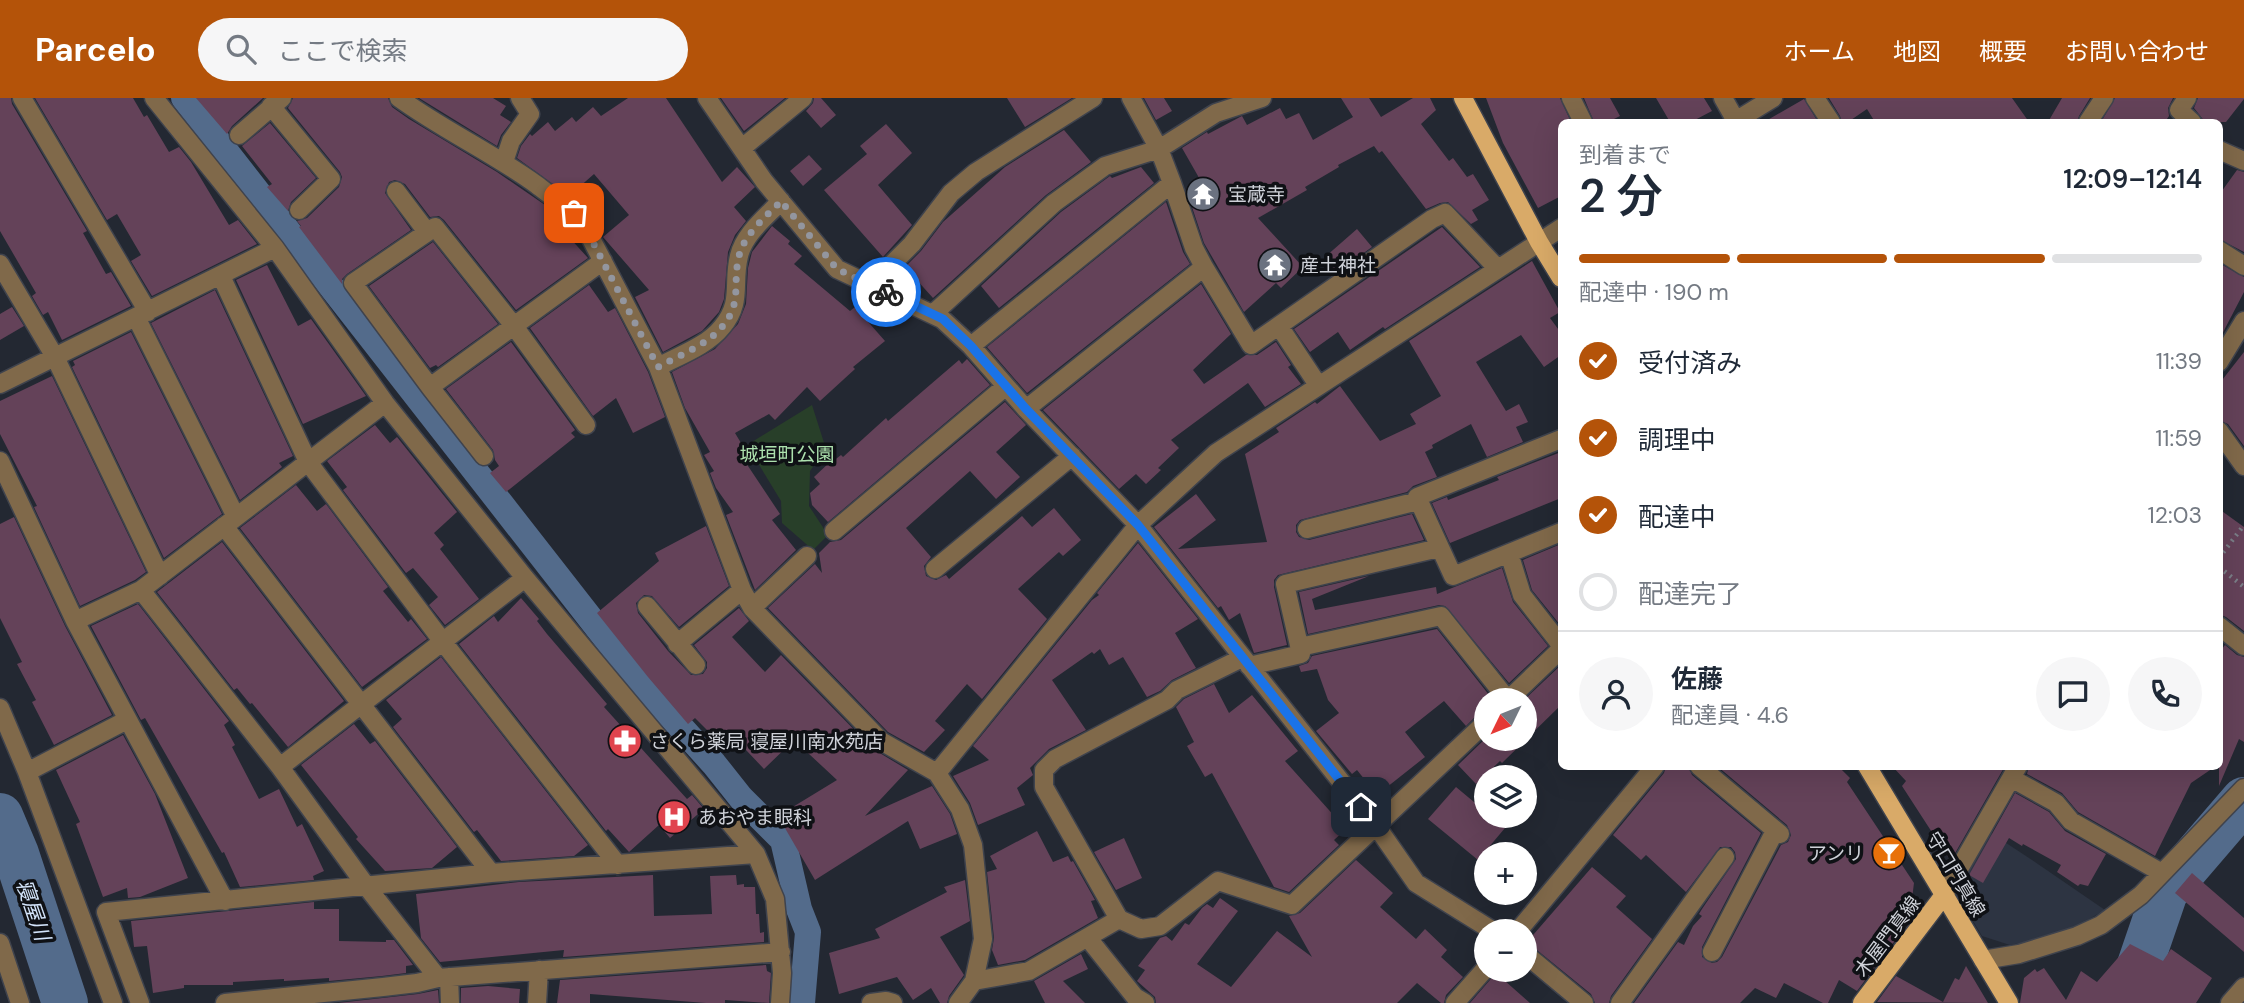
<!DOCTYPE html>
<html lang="ja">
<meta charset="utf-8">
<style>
:root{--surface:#fff;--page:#f6f6f7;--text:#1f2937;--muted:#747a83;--line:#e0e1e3;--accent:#b45309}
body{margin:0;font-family:"DM Sans","Noto Sans JP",sans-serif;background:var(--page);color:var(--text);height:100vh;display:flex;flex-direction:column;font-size:26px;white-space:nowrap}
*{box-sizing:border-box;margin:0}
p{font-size:23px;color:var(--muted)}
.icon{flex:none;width:38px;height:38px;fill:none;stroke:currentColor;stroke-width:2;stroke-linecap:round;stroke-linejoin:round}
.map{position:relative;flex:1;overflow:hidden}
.sheet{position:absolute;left:1558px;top:21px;width:665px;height:651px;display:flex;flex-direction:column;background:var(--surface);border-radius:10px;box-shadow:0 7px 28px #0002}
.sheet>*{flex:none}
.needle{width:46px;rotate:227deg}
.tools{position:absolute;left:1474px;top:590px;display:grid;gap:14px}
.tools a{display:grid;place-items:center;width:63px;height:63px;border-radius:50%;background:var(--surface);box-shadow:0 7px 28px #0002;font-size:35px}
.pin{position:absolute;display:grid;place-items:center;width:60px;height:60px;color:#fff;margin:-30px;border-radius:14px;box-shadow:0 4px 10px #0006}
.courier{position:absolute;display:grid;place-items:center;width:70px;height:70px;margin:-35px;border:5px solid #1a73e8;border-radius:50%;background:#fff;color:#222;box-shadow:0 2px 9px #0007}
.head em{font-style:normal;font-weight:600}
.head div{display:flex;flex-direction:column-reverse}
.head{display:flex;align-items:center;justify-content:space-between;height:119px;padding:0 21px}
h1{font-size:46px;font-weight:600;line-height:52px}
.bar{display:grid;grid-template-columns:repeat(4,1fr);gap:10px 7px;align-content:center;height:84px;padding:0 21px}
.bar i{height:9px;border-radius:5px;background:var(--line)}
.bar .selected{background:var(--accent)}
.bar p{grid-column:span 4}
.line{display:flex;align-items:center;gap:18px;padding:0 21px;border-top:2px solid var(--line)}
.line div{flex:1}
.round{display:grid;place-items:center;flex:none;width:74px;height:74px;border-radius:37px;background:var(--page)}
ol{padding:0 21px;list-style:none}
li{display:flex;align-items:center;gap:21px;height:77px}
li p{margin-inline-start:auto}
li .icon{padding:7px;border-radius:50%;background:var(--accent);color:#fff;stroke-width:4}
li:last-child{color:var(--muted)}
li i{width:38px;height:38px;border:4px solid var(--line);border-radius:50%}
header{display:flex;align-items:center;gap:42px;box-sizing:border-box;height:98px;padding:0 35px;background:var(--accent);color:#fff}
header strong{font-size:33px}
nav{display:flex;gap:38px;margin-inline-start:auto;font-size:24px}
.search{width:490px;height:63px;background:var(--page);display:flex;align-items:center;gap:18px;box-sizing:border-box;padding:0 24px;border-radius:38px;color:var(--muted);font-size:26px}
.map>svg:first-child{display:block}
.built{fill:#2d3442}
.green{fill:#283f29}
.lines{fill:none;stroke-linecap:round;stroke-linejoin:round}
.canal{stroke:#536b8b;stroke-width:26}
.river{stroke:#536b8b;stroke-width:46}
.building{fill:#644259}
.minor-casing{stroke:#3f434d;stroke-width:21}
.major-casing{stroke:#3f434d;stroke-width:21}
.path{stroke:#7a7e87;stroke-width:4.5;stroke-dasharray:2 5;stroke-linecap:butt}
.minor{stroke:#80694a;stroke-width:18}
.major{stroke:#d9aa68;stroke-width:18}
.done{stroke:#93969f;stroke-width:7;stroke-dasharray:0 12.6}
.route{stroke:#1a73e8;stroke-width:9}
.labels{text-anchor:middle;stroke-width:7;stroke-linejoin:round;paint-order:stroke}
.poi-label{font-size:19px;fill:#cfd2d9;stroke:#0f1115;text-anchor:start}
.park-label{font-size:19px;fill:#ade1ae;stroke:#0f1115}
.street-label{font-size:19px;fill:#cfd2d9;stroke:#0f1115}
.water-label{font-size:21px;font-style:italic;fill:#d3e4fa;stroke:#0f1115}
</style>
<header>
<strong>Parcelo</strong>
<div class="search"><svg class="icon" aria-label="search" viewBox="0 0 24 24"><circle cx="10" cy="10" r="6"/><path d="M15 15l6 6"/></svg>ここで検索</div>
<nav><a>ホーム</a><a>地図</a><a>概要</a><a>お問い合わせ</a></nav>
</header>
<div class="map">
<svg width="2244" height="905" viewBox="0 0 2244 905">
<rect width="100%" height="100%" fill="#232832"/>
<path class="built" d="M1991,735L2032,762L2105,812L2077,828L2045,840L2010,847L1982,838L1960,801L1962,784Z"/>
<path class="green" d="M812,307L826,351L810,373L809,408L828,437L813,452L782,425L781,403L747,347Z"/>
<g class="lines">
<path class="canal" d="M184,0L640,584L714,666L741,700L783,742L799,811L808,834L802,905"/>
<path class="river" d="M0,718L16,756L65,905
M2127,905L2165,794L2244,702"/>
</g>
<path class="building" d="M0,0H11L12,6L87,133L83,135L106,176L111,174L131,208L62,242L48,214L43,217L32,198L36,195L0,133Z
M35,0H133L144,19L147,17L169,54L179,49L191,64L229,127L238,122L257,146L152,198L131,163L141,157L117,116L107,122Z
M196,0H263L232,28L227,36Z
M293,0H388L392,9L409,21L497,74L545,107L552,113L548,116L588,160L516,212L444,122L439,118L430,119L405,86L395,82L389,84L385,95L411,132L347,176L342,181V186L299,129L301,128L297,123L307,120L339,89L342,79L340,74L288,10Z
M419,0H493L506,8L500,17L511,24L501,37L497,48Z
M628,0H666L722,84L737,69L755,89L734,109L746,123L735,137L728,154L724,201L719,214L702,233L663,254L635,199L649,192L603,139L629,117L594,76L569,98L517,60L521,48L530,36L532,38L548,24L555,33L572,19L576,24L593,9L601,18Z
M721,0H785L744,33Z
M814,0H821L836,17L821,30L806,13L813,5Z
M1007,0H1072L1025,29Z
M1144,0H1164L1172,13L1156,22Z
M1341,0H1369L1381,19L1413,0H1430L1436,12L1421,26L1449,63L1453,60L1467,79L1473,76L1489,102L1472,112L1478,122L1471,126L1448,104L1440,105L1426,111L1382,53L1379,55L1374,48L1338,67L1339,69L1305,89L1307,92L1258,120L1303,169L1281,190L1276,185L1244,214L1204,145L1189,100L1206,92L1182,50L1207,34L1208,36L1240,19L1242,18L1247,27L1280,10L1286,21L1299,15L1313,42L1353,19Z
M1486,0H1560L1571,24H1561V98L1538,110L1503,45Z
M1584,0H1610L1620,18L1608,24H1594Z
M1656,0H1704L1712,13L1691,24H1670Z
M1829,0H2012L2029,24H1875L1867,11L1848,24H1842L1840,18Z
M2062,0H2090L2079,18L2077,24H2048Z
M2115,0H2173L2168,10L2169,18L2165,24H2101Z
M2198,0H2244V1L2226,24H2205L2194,10Z
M1804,1L1818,24H1764Z
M270,25L316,80L291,104L288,113L267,89L272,86L242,48Z
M886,26L912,55L878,87L912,127L883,159L824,92L867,56L860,48Z
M1064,32L1091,64L1046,97L933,200L905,169L921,153L943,124L1005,69Z
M809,57L822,71L803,88L790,73Z
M1141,69L1154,85L999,210L981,188L1061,114L1110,78L1112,80Z
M2237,72L2244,74V154L2219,141V97Z
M1166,104L1183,154L1190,166L1027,295L987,249Z
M772,128L790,143L788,146L802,158L794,166L850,213L855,209L885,243L853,269L855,271L820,303L807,289L775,322L769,316L735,335L744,350L738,353L780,416L772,422L796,452L755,492L726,417L733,414L716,390L710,375L714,373L704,357L710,354L685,310L672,274L715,251L738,226L746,206L748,170L752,154Z
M1442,129L1480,169L1385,231L1383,229L1350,252L1338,234L1310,254L1294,231Z
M1357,131L1372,149L1337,174L1325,159Z
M433,144L498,226L438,269L436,267L430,270L369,188Z
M1532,163L1560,214L1550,220L1561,235V257L1544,269L1521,237L1476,264L1506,313L1519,306L1528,324L1516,329L1523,344L1487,359L1471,326L1432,347L1433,350L1425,354L1437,379L1413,388L1407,394L1300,422L1296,427V434L1299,439L1309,442L1412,416L1424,442L1278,477L1274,482V489L1287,547L1254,555L1240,515L1229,522L1221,508L1218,510L1154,429L1196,396L1216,422L1178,451L1267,444L1245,356L1279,334L1276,330L1315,304L1317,306L1340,288L1380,343L1416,326L1410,316L1441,298L1409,243Z
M2219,165L2244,179V194L2219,242Z
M267,167L298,228L311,221L366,298L303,326L236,182Z
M1201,186L1231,236L1193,272L1204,286L1246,257H1257L1276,244L1291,267L1288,269L1301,286L1265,309L1248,285L1171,342L1179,350L1158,370L1161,372L1146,386L1136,376L1119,391L1043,312Z
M589,187L608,214L615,210L648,274L665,319L633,335L616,300L593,318L530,230Z
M215,192L293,358L279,365L282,369L240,402L151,225Z
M12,209L24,228L0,242V216Z
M131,234L222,416L164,460L72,269L75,267L73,263Z
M511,244L575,332L571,335L575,339L506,394L490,375L499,368L495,362L493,352L446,291Z
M2244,254V348L2228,326L2219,322V286Z
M967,261L990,287L828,424L812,407L810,395L820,386L814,379L831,363L832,364L841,357L843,359L886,320L888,323L959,262L962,266Z
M52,278L146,474L135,482L80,508L34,409L37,408L0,336V303Z
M1005,304L1026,327L996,354L1020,379L996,401L970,373L906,430L931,459L924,468L926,478L936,482L946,477L949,481L1022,418L1032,429L1054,410L1081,442L1063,458L1059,454L1018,491L1047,521L982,601L967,586L935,623L945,632L924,654L888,634L768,510L815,466L822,475L819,455L830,444L841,442Z
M375,327L390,345L397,339L457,414L434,435L444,447L440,451L479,501L445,527L429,507L438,499L413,470L406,475L343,392L347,389L327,363Z
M1561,354V400L1450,445L1432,405L1447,399L1448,402L1499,382L1497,379Z
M296,387L317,413L326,406L388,489L383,493L408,524L411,521L427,541L362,589L240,430Z
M2219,411L2244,429V533L2226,519L2219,516Z
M14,419L65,528L112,617L54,647L32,604L36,602L17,566L22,564L0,520V426Z
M706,428L729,488L679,529L652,498L644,497L636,505L638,515L668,553L691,577L703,576L707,570V564L694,547L739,510L749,523L732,539L765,574L781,557L873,651L908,672L865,718L932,688L950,716L957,736L920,751L908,723L815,782L778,718L837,682L794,642L764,671L729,634L719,644L695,620L688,626L648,579L597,515L659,463L655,455Z
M222,444L344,603L288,649L252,605L250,606L237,590L234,592L157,494Z
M1138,445L1198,521L1175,535L1196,570L1172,582L1160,593L1147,599L1123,559L1109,567L1100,551L1094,556L1092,554L1052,582L1086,632L1049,651L1030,670L1033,677L1017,690L1025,707L978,727L970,705L953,678L989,662L973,648L1092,502L1099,497L1097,495Z
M1561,446V528L1532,492L1523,462Z
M1502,470L1513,504L1548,548L1509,585L1445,508L1439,507L1308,536L1299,494L1369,478L1312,501L1315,512L1436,489L1437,496Z
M521,500L539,521L537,523L547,536L607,606L604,609L687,701L692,697L704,711L670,740L659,727L629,754L608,731L606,733L459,546L494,518L498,524Z
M138,506L229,623L224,627L235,647L232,649L259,701L279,691L297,729L302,726L324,773L313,778L314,782L240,789L224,754L222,755L145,620L141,622L91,528Z
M1437,531L1493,602H1486V613L1478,616L1466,628L1444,603L1405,634L1425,659L1377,697L1357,672L1352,676L1316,633L1339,615L1328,602L1317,571L1301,574L1299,568L1308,565L1312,558Z
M2225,547L2237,557L2244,559V644L2239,641L2219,688V555Z
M441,559L588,747L574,758L501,763L477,732L474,734L393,629L402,621L386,602Z
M1561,567V607L1502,665L1500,663L1476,686L1458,667L1486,640H1524V602Z
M1214,586L1229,615L1252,597L1298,653L1285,663L1346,731L1334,742L1339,747L1289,794L1274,789L1212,675L1205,679L1187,648L1194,644L1176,609L1184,601Z
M354,626L370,646L375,643L457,749L432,770L385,773L356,741L358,739L301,667Z
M123,637L155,696L188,780L140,799L128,800L127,790L103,799L76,726L80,724L56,672Z
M1666,668H1688L1692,677L1761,735L1702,849V859L1712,865L1717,864L1722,859L1781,747L1788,744L1791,737L1787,727L1717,668H1838L1850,680L1847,684L1914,785L1909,824L1857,893L1839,882L1828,905H1823L1784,885L1776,900L1755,890L1740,905H1634L1678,844L1684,847L1693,828L1702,818L1699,816L1702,811L1736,761L1735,754L1731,749H1720L1686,794L1646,757L1641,762L1613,737L1664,675Z
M1892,668H2005L1954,757L1948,759L1902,688L1906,683Z
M2029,668H2216L2191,685L2155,758L2078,714L2062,695L2027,676Z
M1456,689L1486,714V718H1490L1505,730L1478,762L1428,721Z
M2015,695L2049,714L2065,733L2106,756L2088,788L2080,786L2078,788L2057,774L2061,767L2023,746L2022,748L2009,740L1983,785L1969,777Z
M1037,733L1053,764L1068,758L1071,764L1073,763L1095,802L1091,803L1098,820L1025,862L998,867L992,852L994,840L987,774L997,771L990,758Z
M1124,740L1142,780L1116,792L1094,754Z
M1356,762L1393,795L1380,809L1416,841L1425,831L1447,852L1441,859L1463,879L1446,897L1444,905H1441L1417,885L1397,905H1156L1155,899L1137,883L1145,872L1138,868L1160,840L1166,838L1172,843L1185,825L1189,827L1202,810L1207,806L1213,810L1220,800L1238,813L1197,866L1231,889L1277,833L1312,859L1289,818L1300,815Z
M1592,769L1626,798L1616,809L1652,841L1611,898L1609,905H1595L1591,896L1527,844Z
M2192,775L2244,820V854L2175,795Z
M653,777L654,818L712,816L710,778L736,777L737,787L744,786V789H755L756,816H759L760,835L764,834V844L563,859L564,852L440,864L421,840L416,796L519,784Z
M965,782L970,823L940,839L964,877L949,898L947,905H940L931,890L913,902L897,879L839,896L829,855L880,840L875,831L947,794L944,789Z
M314,804V811H339V843L386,844V842H394L413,867L406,868V875L382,878L329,883V880L284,883V881L233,884V887H184V890L153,895L147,848L134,849L131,823Z
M2130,846L2163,863L2171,851L2212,880L2196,905H2020L2024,880L2035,871L2037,874L2044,870L2066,902L2081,873L2097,884Z
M1081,856L1088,871L1063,883L1085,905H1045L1034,883Z
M766,867L767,873L771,875L769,905L725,902V905H706L590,896V905H557L560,882Z
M1966,868L1988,905L1877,904L1896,878L1943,904L1955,880L1959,882Z
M1496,875L1530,905H1470Z
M488,888L520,891L519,905H461V890Z
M438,892L439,905H338L418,896Z"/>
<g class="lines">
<g class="minor-casing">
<path id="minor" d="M22,0L148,214
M154,0L275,150L385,305L525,480L756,756L775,801L782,875L780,905
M399,0C443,32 493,55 537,87C558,103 572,113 588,135L658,269L742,492L752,510L881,643L937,675L960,711L973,747L983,841L974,883L958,905
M707,0L764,83L837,171L942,221L971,248L1026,311L1138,427L1377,729L1416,785L1493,833
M1571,0L1583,24
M1723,0L1736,23
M1815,0L1831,24
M2187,0L2179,12L2192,24
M271,8L331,81L299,112
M1734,24L1773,0
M2088,24L2104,0
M239,37L282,0
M742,50L803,0
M2219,52L2244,63
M504,64L511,43L530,16L520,0
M396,93L427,134
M2219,152L2244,168
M0,166L55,259L160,478
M1204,169L1251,247L1432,121L1445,115L1498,171
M221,178L308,364L443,544L618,767
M871,187L912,146L951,95L976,74L1093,0
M933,216L1054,105L1105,68L1159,51L1216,15L1262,0
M136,219L236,419
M1279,228L1318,287
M971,248L1172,85L1159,51L1131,0
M2219,264L2244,223
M658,269C678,258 707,248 722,229C743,204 732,186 739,158C744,136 766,119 781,103
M0,286L275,150
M430,289L603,163
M1026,311L1204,169L1194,150L1172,85
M2219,333L2244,368
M1561,341L1417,399L1453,478L1561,434
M484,358L430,289L353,185L435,129L514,228L586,327
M0,363L75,523L225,803
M224,428L491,775
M1307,431L1418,403
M834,433L1006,288
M1509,455L1522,497L1561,547
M935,471L1072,358
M141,492L280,669L367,789L438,880
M647,508L696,567
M752,510L807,458
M75,523L141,492L385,305
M2219,528L2244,548
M677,546L742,492
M1300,549L1441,518L1508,602
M1249,568L1301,556L1285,486L1439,450
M1508,602L1561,551
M0,610L27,674L113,905
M1699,668L1780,736
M280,669L525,480
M27,674L127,622
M937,675L1138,427L1216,355L1561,130
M2011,680L2056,705L2071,723L2162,775
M1944,797L2018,668
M1119,821L1044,689V672L1055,661L1167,602L1177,592L1242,560
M1518,833L1655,668
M1088,840L1135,899L1145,905
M0,845L20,905
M1712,854L1775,733
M1524,855L1584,905
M1983,862L2019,856L2077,838L2101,827L2141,797L2244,690
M449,879L450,905
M974,883L1029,873L1119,821L1141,831L1160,828L1218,783L1292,807L1486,624
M140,905L106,814L491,775L756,756
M225,905L383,889L417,885L438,880L781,854
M537,905L539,872
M871,905L886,903L893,905
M1455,905L1486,870
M1620,905L1725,759
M2230,905L2244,889"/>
</g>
<g class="major-casing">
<path id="major" d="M1463,0L1539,144L1561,180
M1867,668L2009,905
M1862,905L1944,797"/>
</g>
<path class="path" d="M2219,460L2244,427
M2219,469L2244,489"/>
<use href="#minor" class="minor"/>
<use href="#major" class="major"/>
</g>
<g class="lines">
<path class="done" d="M574,115L588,135L658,269C678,258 707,247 722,229C743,204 732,186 739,158C744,136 766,119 781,103L837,171L886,194"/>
<path class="route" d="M886,194L943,221L971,248L1026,311L1138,427L1361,709"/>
</g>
<defs>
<g id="temple-disc" transform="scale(1.75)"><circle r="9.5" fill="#6b7280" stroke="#0f1115"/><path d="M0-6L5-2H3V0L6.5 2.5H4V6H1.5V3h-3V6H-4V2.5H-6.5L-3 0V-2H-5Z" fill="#fff"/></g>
<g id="pharmacy-disc" transform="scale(1.75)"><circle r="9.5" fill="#e0444e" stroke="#0f1115"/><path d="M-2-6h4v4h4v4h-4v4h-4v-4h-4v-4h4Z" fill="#fff"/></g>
<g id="hospital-disc" transform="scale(1.75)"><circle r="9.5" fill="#e0444e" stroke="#0f1115"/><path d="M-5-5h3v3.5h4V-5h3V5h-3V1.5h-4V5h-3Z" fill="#fff"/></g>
<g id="bar-disc" transform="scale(1.75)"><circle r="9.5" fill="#e8710a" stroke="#0f1115"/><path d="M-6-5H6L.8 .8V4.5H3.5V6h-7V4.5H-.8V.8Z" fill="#fff"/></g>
</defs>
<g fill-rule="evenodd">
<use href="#temple-disc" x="1203" y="96"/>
<use href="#temple-disc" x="1275" y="167"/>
<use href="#pharmacy-disc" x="625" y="643"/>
<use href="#hospital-disc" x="674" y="719"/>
<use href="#bar-disc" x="1889" y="755"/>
</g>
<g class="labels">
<g class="poi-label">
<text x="1228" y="103">宝蔵寺</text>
<text x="1300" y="174">産土神社</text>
<text x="650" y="650">さくら薬局 寝屋川南水苑店</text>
<text x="698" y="726">あおやま眼科</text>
<text x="1864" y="762" text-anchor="end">アンリ</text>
</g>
<g class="park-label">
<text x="787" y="363">城垣町公園</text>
</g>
<g class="street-label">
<text transform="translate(1956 776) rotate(59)" y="7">守口門真線</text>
<text transform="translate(1887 838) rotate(-53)" y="7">木屋門真線</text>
</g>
<g class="water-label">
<text transform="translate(33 812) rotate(71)" y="7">寝屋川</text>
</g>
</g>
</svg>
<div class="tools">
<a><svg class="needle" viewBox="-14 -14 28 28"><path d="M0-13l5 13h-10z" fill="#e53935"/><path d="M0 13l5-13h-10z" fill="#747a83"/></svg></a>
<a><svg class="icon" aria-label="layers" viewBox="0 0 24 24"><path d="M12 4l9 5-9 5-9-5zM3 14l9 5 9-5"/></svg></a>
<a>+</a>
<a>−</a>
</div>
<div class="pin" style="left:574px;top:115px;background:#ea580c"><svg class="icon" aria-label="bag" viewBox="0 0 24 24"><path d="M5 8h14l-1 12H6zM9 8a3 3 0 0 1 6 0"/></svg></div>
<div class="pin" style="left:1361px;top:709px;background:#1f2937"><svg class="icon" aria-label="home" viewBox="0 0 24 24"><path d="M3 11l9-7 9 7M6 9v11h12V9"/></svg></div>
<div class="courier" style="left:886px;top:194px"><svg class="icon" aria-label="bike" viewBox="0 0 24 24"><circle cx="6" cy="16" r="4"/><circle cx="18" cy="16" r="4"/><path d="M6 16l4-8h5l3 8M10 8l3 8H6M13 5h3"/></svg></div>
<section class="sheet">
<div class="head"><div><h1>2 分</h1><p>到着まで</p></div><em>12:09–12:14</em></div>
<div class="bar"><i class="selected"></i><i class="selected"></i><i class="selected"></i><i></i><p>配達中 · 190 m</p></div>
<ol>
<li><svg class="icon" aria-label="check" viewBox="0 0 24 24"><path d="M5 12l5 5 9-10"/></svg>受付済み<p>11:39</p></li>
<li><svg class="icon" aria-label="check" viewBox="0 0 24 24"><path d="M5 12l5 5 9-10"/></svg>調理中<p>11:59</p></li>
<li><svg class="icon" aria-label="check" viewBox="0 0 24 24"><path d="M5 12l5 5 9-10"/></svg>配達中<p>12:03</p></li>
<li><i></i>配達完了</li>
</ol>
<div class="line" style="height:126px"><a class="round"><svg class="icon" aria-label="person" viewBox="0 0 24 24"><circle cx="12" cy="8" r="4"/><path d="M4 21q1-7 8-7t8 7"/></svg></a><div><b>佐藤</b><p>配達員 · 4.6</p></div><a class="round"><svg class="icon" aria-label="chat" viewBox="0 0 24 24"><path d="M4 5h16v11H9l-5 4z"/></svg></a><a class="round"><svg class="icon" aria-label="phone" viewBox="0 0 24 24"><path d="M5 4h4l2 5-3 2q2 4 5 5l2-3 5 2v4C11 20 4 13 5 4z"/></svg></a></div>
</section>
</div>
